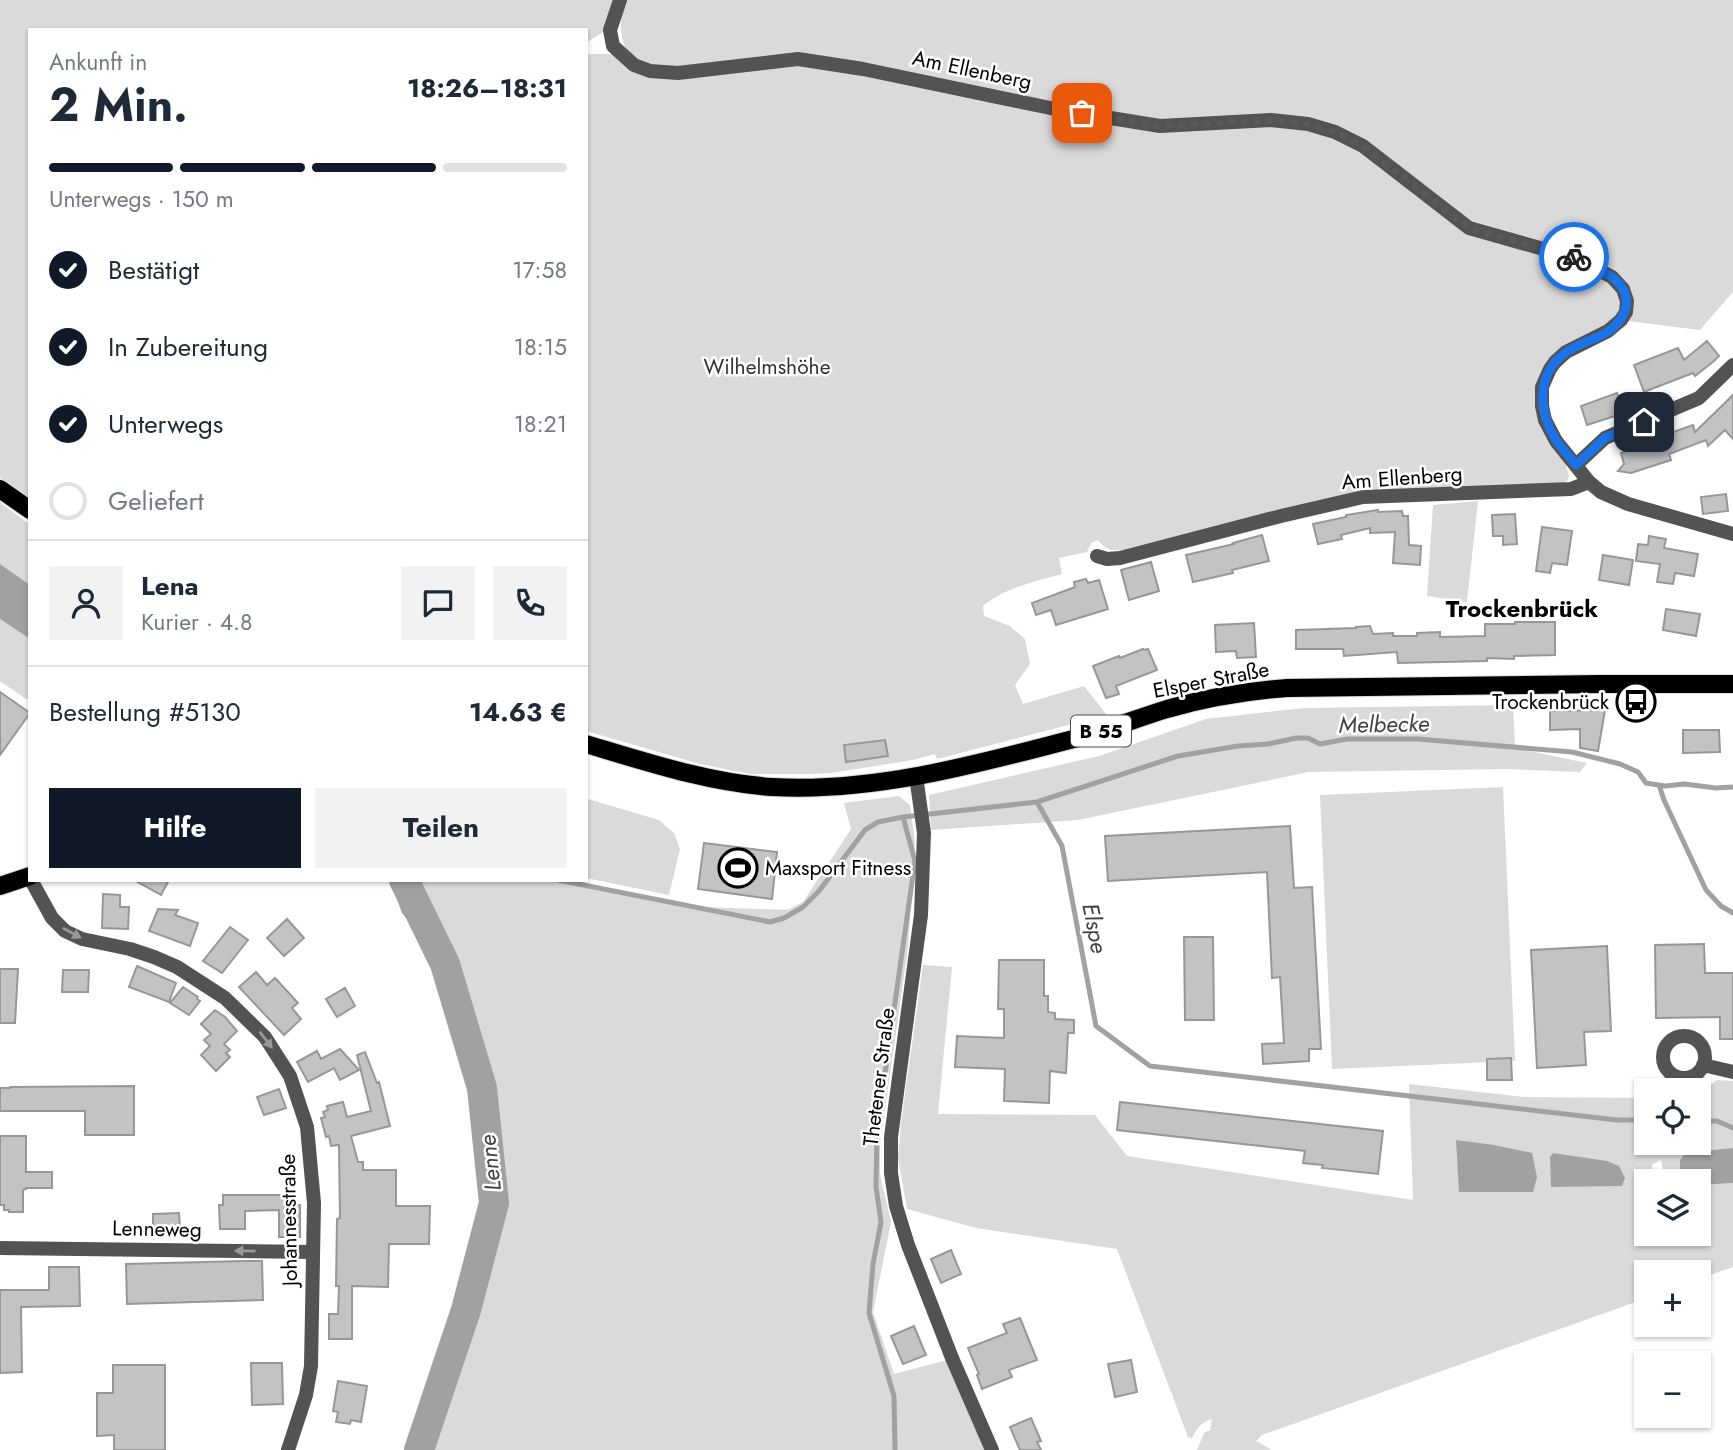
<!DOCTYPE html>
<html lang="de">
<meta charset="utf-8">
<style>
:root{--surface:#fff;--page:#f2f2f3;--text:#1f2937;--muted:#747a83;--line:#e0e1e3;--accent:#111827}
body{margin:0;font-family:Jost,sans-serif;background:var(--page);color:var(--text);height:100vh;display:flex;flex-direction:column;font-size:26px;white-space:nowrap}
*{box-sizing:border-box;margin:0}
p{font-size:23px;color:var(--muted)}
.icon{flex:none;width:38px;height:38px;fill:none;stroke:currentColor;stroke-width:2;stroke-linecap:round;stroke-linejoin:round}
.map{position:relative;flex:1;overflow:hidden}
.sheet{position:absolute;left:28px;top:28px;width:560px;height:854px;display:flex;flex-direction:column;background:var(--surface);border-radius:0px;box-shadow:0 2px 5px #0004}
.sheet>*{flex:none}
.controls{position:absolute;left:1634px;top:1078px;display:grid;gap:14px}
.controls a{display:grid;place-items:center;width:77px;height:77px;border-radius:0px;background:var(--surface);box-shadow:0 2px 5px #0004;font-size:35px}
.pin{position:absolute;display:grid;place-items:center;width:60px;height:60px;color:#fff;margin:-30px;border-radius:14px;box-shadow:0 4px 10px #0006}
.courier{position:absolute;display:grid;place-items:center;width:70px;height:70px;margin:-35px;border:5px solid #1a73e8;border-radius:50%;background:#fff;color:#222;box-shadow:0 2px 9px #0007}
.overview em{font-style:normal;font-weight:700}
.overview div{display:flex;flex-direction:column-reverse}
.overview{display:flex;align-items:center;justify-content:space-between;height:119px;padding:0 21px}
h1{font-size:46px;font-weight:700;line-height:52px}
.bar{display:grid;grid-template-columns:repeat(4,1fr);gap:10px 7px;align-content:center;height:84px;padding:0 21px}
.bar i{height:9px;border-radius:5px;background:var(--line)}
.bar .on{background:var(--accent)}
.bar p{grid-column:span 4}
.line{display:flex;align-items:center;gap:18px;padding:0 21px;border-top:2px solid var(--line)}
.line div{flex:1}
.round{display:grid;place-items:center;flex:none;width:74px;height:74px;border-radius:0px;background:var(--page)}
ol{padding:0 21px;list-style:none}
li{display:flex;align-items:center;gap:21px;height:77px}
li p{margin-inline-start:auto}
li .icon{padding:7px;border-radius:50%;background:var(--accent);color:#fff;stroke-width:4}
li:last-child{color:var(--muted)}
li i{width:38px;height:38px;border:4px solid var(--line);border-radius:50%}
.primary-button{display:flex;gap:14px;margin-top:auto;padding:14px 21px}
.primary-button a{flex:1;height:80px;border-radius:0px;background:var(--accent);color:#fff;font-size:28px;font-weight:700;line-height:80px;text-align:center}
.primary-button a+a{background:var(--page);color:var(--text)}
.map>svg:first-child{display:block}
.green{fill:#dadada}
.water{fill:#a1a1a1}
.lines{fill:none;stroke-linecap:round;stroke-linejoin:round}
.stream{stroke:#a1a1a1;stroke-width:5}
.river{stroke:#a1a1a1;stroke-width:30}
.building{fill:#c3c3c3;stroke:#979797;stroke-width:2}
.primary-casing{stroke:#dbdbdb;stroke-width:20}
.street{stroke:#535353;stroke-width:14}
.primary{stroke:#000;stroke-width:18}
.oneway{fill:#989898}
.done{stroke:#595959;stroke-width:7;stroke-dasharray:0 12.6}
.route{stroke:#1a73e8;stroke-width:9}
.labels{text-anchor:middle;stroke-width:5;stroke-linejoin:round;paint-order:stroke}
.shield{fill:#fff;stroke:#4c4c4c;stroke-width:2}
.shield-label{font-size:19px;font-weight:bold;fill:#000}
.street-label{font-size:21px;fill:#000;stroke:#fff}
.park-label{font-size:21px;fill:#313131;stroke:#fff}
.poi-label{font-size:21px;fill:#000;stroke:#fff;text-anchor:end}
.water-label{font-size:23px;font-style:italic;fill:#424242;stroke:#fff}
.quarter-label{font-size:24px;font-weight:bold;fill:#000;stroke:#fff}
</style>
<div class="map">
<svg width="1733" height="1450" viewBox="0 0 1733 1450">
<rect width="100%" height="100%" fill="#fff"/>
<path class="green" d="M0,0H616L606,30L586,43V30H30V503L8,486L0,477Z
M627,0H1733V292L1700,330L1628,321L1589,335L1537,391L1566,465L1569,476L1567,481L1557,484L1362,490L1122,550C1110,551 1105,549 1098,540L1091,543L1087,552L1059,558L1062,574C1034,582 1006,587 983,606L984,616L1010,626L1025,639L1030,664L1015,685L1023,704L1084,686L1107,715L937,759L935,754L913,760L831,773L813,774H750L700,764L586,731V54H612L625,48C619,26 619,21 627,0Z
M1478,501L1467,602L1427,596L1433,505Z
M0,502L30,525V585L0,564Z
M0,619L30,639V700L26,699L0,681Z
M1513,705L1515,748L1587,763L1580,772L1508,769L1309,772L1078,820L931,830L929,795L1099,756L1206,719L1304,708Z
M1503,787L1515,1061L1332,1069L1320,795Z
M899,796L910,805L915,843L908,948L880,1145V1174L891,1222L873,1312L894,1374L947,1360L985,1450H412L493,1216L485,1130L434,952L421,886L418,880H552L593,889L703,907L787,910L803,902L851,829L844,803Z
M588,799L659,820L674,833L680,849L669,895L586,878V806Z
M923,965L952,967L938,1114L1095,1115L1127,1156L1413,1200L1409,1084L1524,1097L1647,1098V1143H1699V1095L1717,1080L1733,1081V1148L1704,1150L1679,1170L1680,1181H1665L1661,1160L1652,1165L1654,1181H1647L1645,1166L1647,1234H1699V1185L1733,1183V1267L1699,1279V1272H1647V1298L1262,1435L1256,1441L1272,1450H1197L1204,1433L1210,1430L1212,1419C1201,1422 1197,1428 1192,1438L1188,1437L1117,1249L976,1228L907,1209L898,1158L901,1123Z"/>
<path class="water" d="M0,564L30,585V639L0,619Z
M390,880H418L421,885L434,952L402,913Z
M1456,1140L1494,1145L1532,1153L1537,1177L1533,1192H1459Z
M1733,1148V1183L1699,1185V1181H1680V1160L1686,1152Z
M1553,1153L1607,1161L1619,1166L1625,1178L1622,1186L1551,1187L1550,1157Z"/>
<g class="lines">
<path class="stream" d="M1659,785L1664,800L1706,890L1721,906L1733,913
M1037,802L1178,756L1238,746L1268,744L1296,738H1308L1320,744L1347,739H1418L1572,752L1620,764L1638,772L1646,783L1665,786L1684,784L1716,788L1733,787
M558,880L770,922L784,918L803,907L819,891L865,830L878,822L903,817L1037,802L1062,846L1096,1026L1150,1066L1617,1120H1647
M1699,1121H1717L1733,1128
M895,1450L894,1396L869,1313L873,1264L881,1222L876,1187L877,1130L915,861L903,817"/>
<path class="river" d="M404,880L445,964L482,1088L494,1203L466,1310L419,1450"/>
</g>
<path class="building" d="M1707,341L1719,356L1714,361L1695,376L1693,373L1644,392L1634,365L1678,348L1684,360Z
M1617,393L1624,413L1587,425L1581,406Z
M1733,395V439L1725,430L1708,446L1706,440L1669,454L1671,460L1631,473L1618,471L1624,464L1621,453L1663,439L1662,436L1693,425L1695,432Z
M1726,494L1728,511L1703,514L1701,497Z
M1378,510V512L1402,511L1403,516H1408L1409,545L1421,546L1420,565L1393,563L1395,532L1370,533V528L1341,535L1342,539L1318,544L1313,524L1346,517V515Z
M1515,514L1517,544L1503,545V536H1493L1492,515Z
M1542,527L1572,531L1567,565L1552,563L1550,573L1536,571Z
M1262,535L1269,561L1232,570L1233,573L1193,582L1186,555L1234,544L1233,543Z
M1649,536L1666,539L1664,548L1698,554L1694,576L1675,573L1673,584L1657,582L1660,564L1636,561L1638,544L1648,545Z
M1603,555L1633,560L1629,585L1599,580Z
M1151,562L1159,591L1129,600L1121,570Z
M1086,579L1088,583L1099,580L1108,609L1056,625L1051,610L1036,615L1032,603L1075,587L1074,582Z
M1666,609L1700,614L1696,636L1663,630Z
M1515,622H1555V655L1514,656V659L1487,658V661L1398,663L1397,652L1344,656L1343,649H1296V630L1356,628V627L1370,626L1373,634L1393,633V636H1417V633L1440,632V637L1485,636V624H1515Z
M1254,623L1256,657L1237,658L1236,651L1216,652L1215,625Z
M1143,649L1144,650L1148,649L1157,670L1116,686L1119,694L1106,698L1093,666L1119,656L1120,658Z
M0,692L30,713L0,755Z
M1605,710L1598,751L1580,748V729L1550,730V711Z
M1683,730H1719L1720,752L1683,753Z
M885,740L888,756L846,762L844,745Z
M1290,826L1294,888L1312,887L1321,1049H1309V1061L1263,1064L1262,1044L1284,1043L1280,977L1272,978L1267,872L1108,881L1105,836Z
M704,843L777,852L772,899L698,889Z
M134,880H169L161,895Z
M103,894L120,895V907H129L128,929L102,928Z
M158,909L178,910L175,915L198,923L190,946L149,931Z
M287,919L304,938L284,956L267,938Z
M230,927L248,940L222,973L203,961Z
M1184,937H1213L1214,1020H1185Z
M1704,944L1705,973H1733V1039H1720V1017L1656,1018L1655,945Z
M1607,946L1611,1031L1584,1032L1586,1065L1537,1068L1531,950Z
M999,960H1044V996H1048V1012L1055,1013V1019L1074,1020V1033H1068L1066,1073L1050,1071L1049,1103L1004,1101L1005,1069L955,1067L957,1036L1004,1038V1009H998Z
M137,966L176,983L169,1002L129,987Z
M0,969H18L15,1023H0Z
M63,970H89L88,992H62Z
M256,972L267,985L275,978L298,1003L292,1008L301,1019L284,1035L239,987Z
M183,987L198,997L197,999L200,1001L189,1015L170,1003Z
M345,988L355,1006L337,1017L326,999Z
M215,1010L225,1017L237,1031L224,1044L230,1050L226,1053L230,1057L216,1071L201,1055L210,1046L204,1040L211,1034L201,1024Z
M340,1049L359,1070L340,1080L334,1068L308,1082L297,1062L317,1051L321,1059Z
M365,1052L377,1083L379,1082L390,1126L351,1136L358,1162H363V1170H396V1206H430L429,1244H389L388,1287L352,1286V1339H329V1314H338L339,1286H336L337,1219L340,1218L339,1145L331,1146L329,1136L326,1137L321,1118L325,1117L323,1112L328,1110L327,1106L343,1102L347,1117L371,1111L357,1055Z
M1511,1058L1512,1080H1487V1059Z
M134,1086V1135H85V1111H0V1088H10V1087Z
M279,1089L286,1108L264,1115L257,1097Z
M1120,1102L1383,1131L1378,1174L1322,1168L1323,1165L1303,1163L1305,1151L1117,1130Z
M0,1136H26V1172H52V1188H26V1189L23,1190V1212H9V1210H4V1205H0Z
M223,1195H296V1205H300V1237H279V1210L245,1211V1229H220L219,1205H223Z
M179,1213L180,1226L176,1230V1235H153V1214Z
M951,1250L961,1274L941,1283L931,1259Z
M245,1261H262L263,1300L127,1304L126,1264Z
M49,1267H79L80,1306L21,1307L22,1372L0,1373V1290H49Z
M1020,1318L1037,1360L1009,1370L1012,1377L982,1389L977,1375L979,1374L968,1348L1007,1333L1003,1324Z
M914,1326L926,1355L903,1364L891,1336Z
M1131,1360L1137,1392L1115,1397L1108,1364Z
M251,1363H282L283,1404L252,1405Z
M113,1365H165V1450H114V1435L97,1436V1393H113Z
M338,1381L367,1386L361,1422L351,1420L350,1424L336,1422L338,1412L333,1411Z
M1031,1418L1041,1441L1037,1442L1041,1450H1020L1010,1427Z"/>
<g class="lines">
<g class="primary-casing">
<path id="primary" d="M0,489L30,510
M586,744C646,762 710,783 772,787C875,793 982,763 1081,737C1110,729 1138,718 1167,709C1206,698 1246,691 1287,688L1601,684H1733
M0,886L30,876"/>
</g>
<path class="street" d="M620,0L610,30L613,46L634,65L650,71L678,73L798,59L863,69L1055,109L1160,126L1271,120L1308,124L1335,132L1363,146L1469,228L1575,258L1612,277L1623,289L1627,301L1626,312L1621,320L1608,331L1566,352L1555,362L1550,369L1542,387V406L1545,420L1556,441L1589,482L1601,492L1628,504L1733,534
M1576,465L1605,438L1699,398L1733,365
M1097,556L1107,559L1120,558L1281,516L1363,497L1571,489L1589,482
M916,776L924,833L921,915L891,1137V1173L896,1206L908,1245L952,1358L992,1450
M31,880L52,918L65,931L82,939L130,949L154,957L177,967L225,998L265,1037L290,1076L307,1127L314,1203L311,1366L306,1395L288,1450
M1663 1057a21 21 0 1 1 42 0a21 21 0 1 1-42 0Z
M1703,1065L1733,1072
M0,1248L313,1252"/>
<use href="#primary" class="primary"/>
</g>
<defs><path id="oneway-solid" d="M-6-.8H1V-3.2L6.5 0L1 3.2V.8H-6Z" transform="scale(1.75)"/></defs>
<g class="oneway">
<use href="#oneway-solid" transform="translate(72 933) rotate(29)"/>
<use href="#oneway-solid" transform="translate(266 1040) rotate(53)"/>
<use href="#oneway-solid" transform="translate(245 1251) rotate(-179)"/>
</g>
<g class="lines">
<path class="done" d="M1082,113L1160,126L1271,120L1308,124L1335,132L1363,146L1469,228L1574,257"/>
<path class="route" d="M1574,257C1586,263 1601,269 1612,277C1634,294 1629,316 1609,331C1595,340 1578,343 1565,353C1536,375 1538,411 1556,440C1562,449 1570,457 1576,465L1605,438L1644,422"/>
</g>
<defs>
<g id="bus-ring" transform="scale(2.0125)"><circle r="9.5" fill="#fff" stroke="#000" stroke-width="1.5"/><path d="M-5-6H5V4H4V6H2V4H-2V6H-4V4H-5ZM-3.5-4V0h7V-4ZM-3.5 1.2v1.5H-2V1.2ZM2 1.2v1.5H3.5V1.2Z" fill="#000"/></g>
<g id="stadium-ring" transform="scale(2.0125)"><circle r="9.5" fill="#fff" stroke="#000" stroke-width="1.5"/><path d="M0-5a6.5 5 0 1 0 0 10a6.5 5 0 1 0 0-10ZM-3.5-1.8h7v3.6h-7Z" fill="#000"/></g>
</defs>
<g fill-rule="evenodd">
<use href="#bus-ring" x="1636" y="702"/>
<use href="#stadium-ring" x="738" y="868"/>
</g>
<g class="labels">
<rect class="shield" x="1071" y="715.5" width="60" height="31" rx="5"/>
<g class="shield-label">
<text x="1101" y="738">B 55</text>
</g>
<g class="street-label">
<text transform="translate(972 70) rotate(12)" y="7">Am Ellenberg</text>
<text transform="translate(1402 478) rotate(-4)" y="7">Am Ellenberg</text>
<text transform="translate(1211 680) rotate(-11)" y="7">Elsper Straße</text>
<text transform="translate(879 1077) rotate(-83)" y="7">Thetener Straße</text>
<text transform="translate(289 1220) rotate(-91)" y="7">Johannesstraße</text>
<text transform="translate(157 1229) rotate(1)" y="7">Lenneweg</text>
</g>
<g class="park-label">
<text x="767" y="374">Wilhelmshöhe</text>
</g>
<g class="poi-label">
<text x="1609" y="709">Trockenbrück</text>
<text x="765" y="875" text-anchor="start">Maxsport Fitness</text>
</g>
<g class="water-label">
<text transform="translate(1384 724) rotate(-1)" y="8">Melbecke</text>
<text transform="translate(1095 928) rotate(79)" y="8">Elspe</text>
<text transform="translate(490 1163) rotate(-96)" y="8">Lenne</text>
</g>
<g class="quarter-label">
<text x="1522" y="617">Trockenbrück</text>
</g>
</g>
</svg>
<div class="controls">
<a><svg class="icon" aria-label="locate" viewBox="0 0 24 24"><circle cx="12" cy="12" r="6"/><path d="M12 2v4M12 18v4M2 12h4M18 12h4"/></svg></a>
<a><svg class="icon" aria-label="layers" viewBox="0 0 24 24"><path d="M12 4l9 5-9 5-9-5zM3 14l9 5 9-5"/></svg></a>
<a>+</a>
<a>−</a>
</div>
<div class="pin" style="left:1082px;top:113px;background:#ea580c"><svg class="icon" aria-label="bag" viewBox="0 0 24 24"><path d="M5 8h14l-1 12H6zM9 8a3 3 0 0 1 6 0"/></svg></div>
<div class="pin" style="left:1644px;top:422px;background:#1f2937"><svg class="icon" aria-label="home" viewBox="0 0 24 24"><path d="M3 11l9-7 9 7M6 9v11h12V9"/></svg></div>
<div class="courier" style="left:1574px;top:257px"><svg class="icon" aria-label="bike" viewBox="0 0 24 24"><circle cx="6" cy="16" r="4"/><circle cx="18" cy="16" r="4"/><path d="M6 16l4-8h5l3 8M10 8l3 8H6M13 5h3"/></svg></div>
<section class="sheet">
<div class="overview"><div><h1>2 Min.</h1><p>Ankunft in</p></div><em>18:26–18:31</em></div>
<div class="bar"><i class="on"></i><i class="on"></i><i class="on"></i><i></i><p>Unterwegs · 150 m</p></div>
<ol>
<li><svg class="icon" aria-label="check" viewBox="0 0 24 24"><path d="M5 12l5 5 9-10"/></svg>Bestätigt<p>17:58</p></li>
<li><svg class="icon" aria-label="check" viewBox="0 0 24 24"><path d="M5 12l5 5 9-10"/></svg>In Zubereitung<p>18:15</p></li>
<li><svg class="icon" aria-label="check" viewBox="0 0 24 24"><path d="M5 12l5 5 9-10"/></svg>Unterwegs<p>18:21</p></li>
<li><i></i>Geliefert</li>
</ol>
<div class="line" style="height:126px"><a class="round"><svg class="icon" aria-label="person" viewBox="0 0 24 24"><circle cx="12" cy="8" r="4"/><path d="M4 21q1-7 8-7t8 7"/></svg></a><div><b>Lena</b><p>Kurier · 4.8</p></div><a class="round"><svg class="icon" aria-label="chat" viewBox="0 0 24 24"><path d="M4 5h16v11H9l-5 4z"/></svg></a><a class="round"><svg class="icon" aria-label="phone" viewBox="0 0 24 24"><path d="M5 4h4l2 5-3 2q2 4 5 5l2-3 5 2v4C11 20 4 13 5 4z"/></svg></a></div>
<div class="line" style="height:91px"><div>Bestellung #5130</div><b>14.63 €</b></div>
<div class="primary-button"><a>Hilfe</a><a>Teilen</a></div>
</section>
</div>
